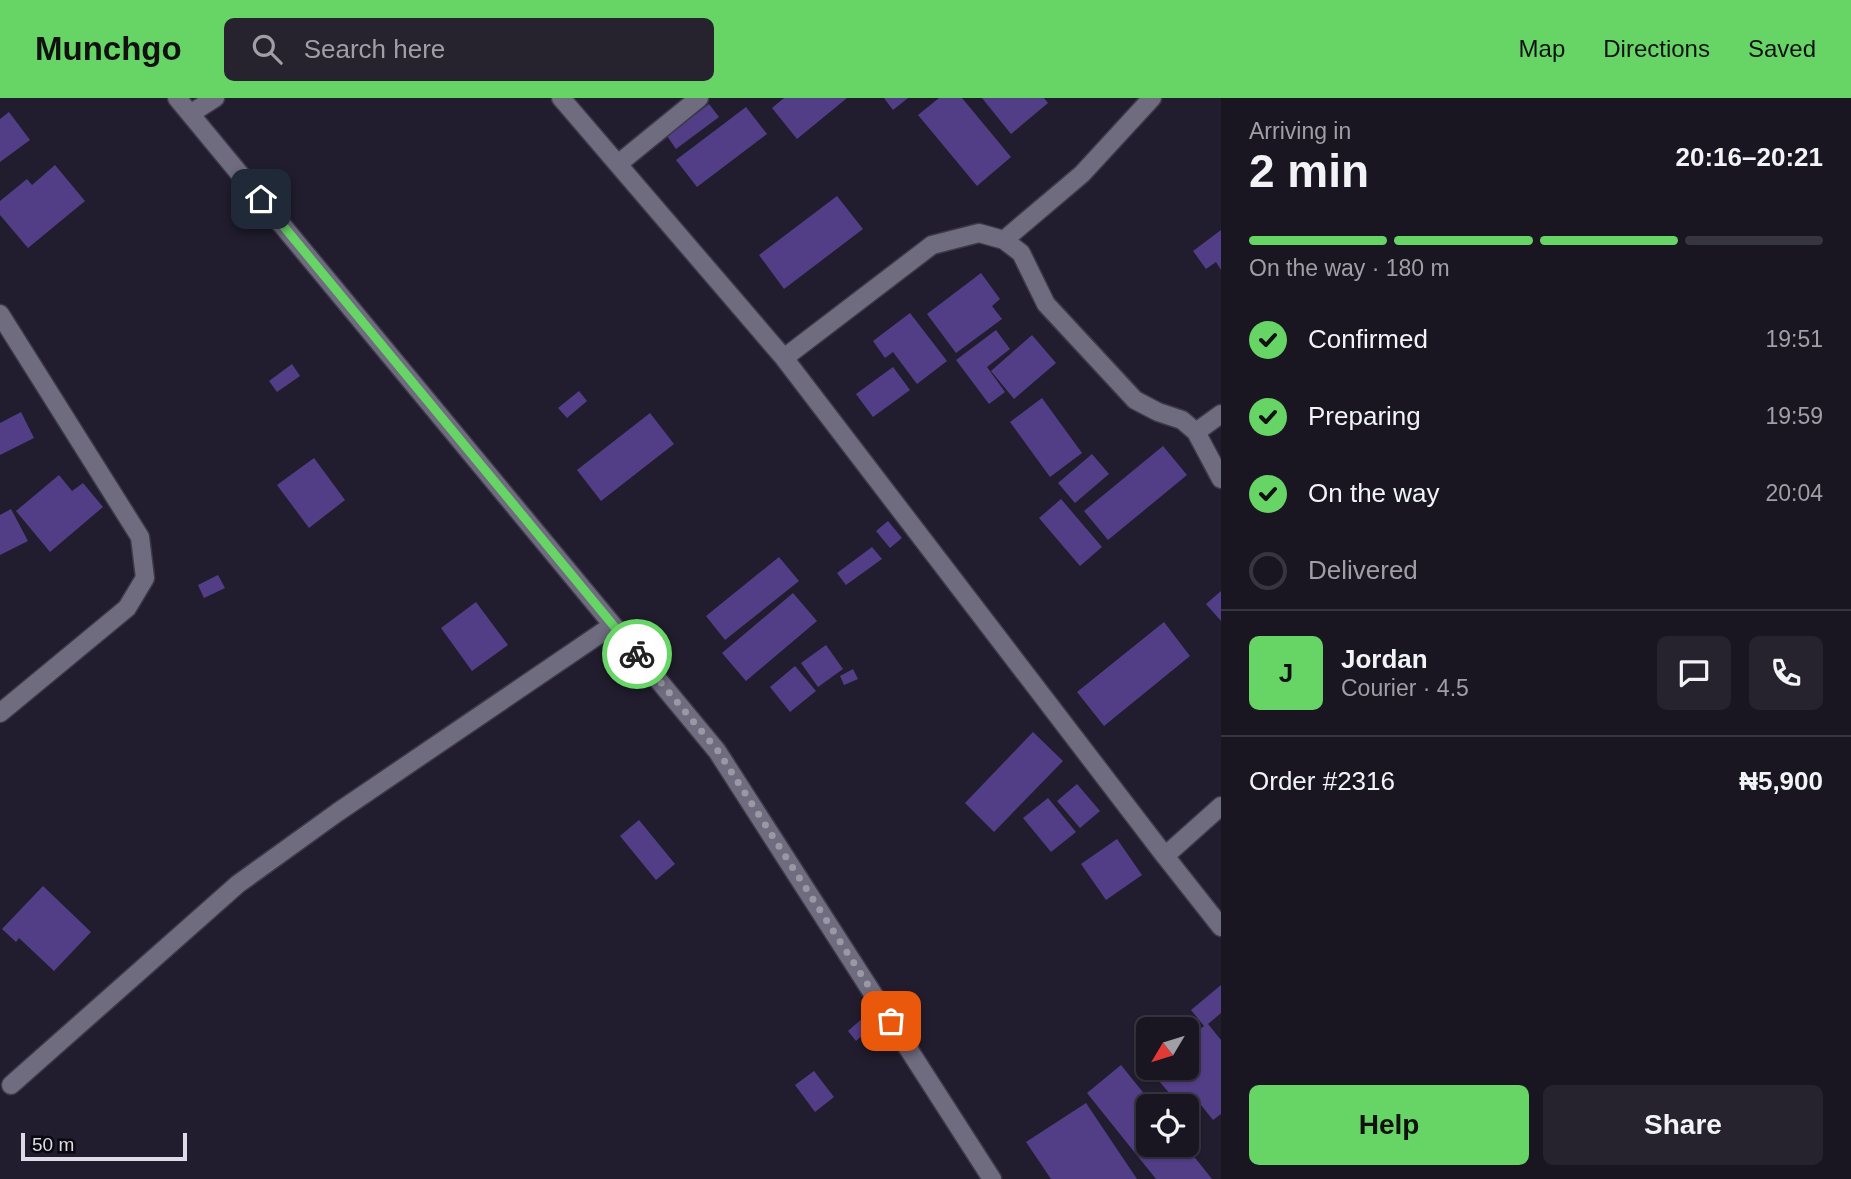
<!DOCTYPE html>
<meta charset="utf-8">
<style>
:root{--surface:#191622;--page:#26232f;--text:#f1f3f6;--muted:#9f9fa5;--line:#373540;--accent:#67d466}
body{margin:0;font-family:Arial,sans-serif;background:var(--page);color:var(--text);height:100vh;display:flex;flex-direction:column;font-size:26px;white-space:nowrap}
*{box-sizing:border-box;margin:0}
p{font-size:23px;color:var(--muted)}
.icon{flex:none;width:38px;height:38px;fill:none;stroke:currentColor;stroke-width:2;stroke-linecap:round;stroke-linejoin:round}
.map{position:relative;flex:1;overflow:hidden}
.side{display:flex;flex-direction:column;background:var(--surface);width:630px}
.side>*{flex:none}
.needle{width:46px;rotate:232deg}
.tools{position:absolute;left:1136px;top:919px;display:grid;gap:14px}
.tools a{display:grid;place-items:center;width:63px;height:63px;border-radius:10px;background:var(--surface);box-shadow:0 2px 5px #0004,0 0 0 2px var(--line);font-size:35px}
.scale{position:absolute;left:21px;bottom:18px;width:166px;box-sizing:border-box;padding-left:7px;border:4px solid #dddbe6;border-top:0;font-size:19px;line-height:24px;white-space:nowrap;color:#dddbe6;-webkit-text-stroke:5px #0a0910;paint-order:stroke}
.pin{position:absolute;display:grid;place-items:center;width:60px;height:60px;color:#fff;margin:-30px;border-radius:14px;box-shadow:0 4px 10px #0006}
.courier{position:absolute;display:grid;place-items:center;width:70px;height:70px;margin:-35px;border:5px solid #67d466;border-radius:50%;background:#fff;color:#222;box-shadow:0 2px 9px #0007}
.head em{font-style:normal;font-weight:700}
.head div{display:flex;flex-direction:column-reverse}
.head{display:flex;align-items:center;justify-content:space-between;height:119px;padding:0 28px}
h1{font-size:46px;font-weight:700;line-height:52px}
.bar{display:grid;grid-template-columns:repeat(4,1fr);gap:10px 7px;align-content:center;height:84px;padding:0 28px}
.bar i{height:9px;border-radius:5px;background:var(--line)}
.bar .active{background:var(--accent)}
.bar p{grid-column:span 4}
.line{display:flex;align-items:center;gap:18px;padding:0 28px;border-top:2px solid var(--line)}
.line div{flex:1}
.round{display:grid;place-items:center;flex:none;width:74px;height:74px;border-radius:10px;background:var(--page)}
ol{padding:0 28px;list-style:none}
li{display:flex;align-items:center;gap:21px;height:77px}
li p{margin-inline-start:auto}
li .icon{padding:7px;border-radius:50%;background:var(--accent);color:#111;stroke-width:4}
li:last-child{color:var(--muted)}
li i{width:38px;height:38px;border:4px solid var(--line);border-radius:50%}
.primary-button{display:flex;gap:14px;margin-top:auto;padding:14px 28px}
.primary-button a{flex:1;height:80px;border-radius:10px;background:var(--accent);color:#111;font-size:28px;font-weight:700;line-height:80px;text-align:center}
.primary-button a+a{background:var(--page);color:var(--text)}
header{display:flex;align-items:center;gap:42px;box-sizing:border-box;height:98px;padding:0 35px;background:var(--accent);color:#111}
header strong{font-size:33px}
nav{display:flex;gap:38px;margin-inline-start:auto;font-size:24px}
.search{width:490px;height:63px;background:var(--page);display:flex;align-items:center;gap:18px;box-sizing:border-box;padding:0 24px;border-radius:10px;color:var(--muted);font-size:26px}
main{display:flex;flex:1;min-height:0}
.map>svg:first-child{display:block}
.building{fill:#523e87}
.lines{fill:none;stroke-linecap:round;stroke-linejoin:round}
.street-casing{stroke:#3d3a48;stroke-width:21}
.street{stroke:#706c80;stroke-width:18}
.done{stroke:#9b98a6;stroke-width:7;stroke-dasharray:0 12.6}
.route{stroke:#67d466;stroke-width:9}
</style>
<header>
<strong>Munchgo</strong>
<div class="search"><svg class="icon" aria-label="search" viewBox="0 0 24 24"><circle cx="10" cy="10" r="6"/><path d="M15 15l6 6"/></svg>Search here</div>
<nav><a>Map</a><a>Directions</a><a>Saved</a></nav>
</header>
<main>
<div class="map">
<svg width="1221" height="1081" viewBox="0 0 1221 1081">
<rect width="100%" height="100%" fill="#211d2e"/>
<path class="building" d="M784,0H847L797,41L772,10Z
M884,0H908L893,12Z
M939,0H962L1011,59L977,88L918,17Z
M982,0H1044L1048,5L1011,36Z
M709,6L719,19L676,51L667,38Z
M746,9L767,36L697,89L676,62Z
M9,14L30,42L0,64V21Z
M55,67L85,103L28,150L0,117V103L27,81L32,87Z
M837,98L863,131L784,191L759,157Z
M1221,132V172L1216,164L1206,171L1193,153Z
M981,175L1000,201L992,208L1002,221L956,255L927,216Z
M910,215L947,263L917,286L893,254L885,260L873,243Z
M996,232L1010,251L987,269L1005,294L989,306L956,262Z
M1032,237L1056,265L1014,301L991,273Z
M292,266L300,278L277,294L269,283Z
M893,269L910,292L873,319L856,296Z
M579,293L587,303L567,320L558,310Z
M1042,300L1082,355L1050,379L1010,324Z
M21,314L34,340L0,357V325Z
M650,315L674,346L601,403L577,372Z
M1163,348L1187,377L1108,442L1084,413Z
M1092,356L1109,376L1075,405L1058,385Z
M314,360L345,402L309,430L277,387Z
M59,377L72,393L83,385L103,409L50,454L16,413Z
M1061,401L1102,449L1080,468L1039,420Z
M11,411L28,443L0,457V417Z
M888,423L902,440L890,450L876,433Z
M872,449L882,461L846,487L837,475Z
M779,459L799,483L725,542L706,518Z
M218,477L225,490L204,500L198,487Z
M1221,493V523L1206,506Z
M793,495L817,523L746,583L722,555Z
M476,504L508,547L472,573L441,530Z
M1164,524L1190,558L1104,628L1077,594Z
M826,547L843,571L818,589L801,565Z
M795,568L816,593L790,614L770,589Z
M853,571L858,581L844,587L840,578Z
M1033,634L1063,663L994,734L965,705Z
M1077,686L1100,713L1080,730L1057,703Z
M1048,700L1076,734L1051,754L1023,720Z
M639,722L675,766L656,782L620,738Z
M1117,741L1142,777L1106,802L1081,766Z
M43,788L91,834L54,873L19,840L16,844L2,831Z
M1221,887V915L1208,926L1221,942V1016L1213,1022L1201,1007L1188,1018L1186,1008H1180L1150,972L1153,970H1186V942L1204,928L1191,912Z
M865,918L873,928L856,943L848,933Z
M1121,967L1154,1008H1148V1046H1184L1212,1081H1156L1087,995Z
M814,973L834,999L815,1014L795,987Z
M1086,1005L1137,1081H1051L1026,1044Z"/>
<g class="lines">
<g class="street-casing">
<path id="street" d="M177,0L717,653L992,1081
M561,0L784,260L1165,758
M190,16L215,0
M618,66L699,0
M1004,142L1082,76L1152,0
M0,216L140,439L145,480L127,510L0,615
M784,260L932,147L979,135L1004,142L1021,155L1046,206L1135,302L1158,314L1182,322L1196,334L1221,381
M1196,334L1221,316
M1221,708L1165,758L1221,829
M11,987L238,786L338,714L613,527"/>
</g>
<use href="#street" class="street"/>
</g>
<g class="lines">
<path class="done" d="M637,556L718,653L891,923"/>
<path class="route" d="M261,101L637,556"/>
</g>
</svg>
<div class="tools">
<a><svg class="needle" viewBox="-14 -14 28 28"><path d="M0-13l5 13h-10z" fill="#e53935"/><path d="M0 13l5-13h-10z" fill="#9f9fa5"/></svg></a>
<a><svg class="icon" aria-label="locate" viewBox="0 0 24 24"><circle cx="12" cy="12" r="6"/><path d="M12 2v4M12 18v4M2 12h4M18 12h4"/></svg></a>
</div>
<div class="scale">50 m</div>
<div class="pin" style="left:891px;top:923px;background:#ea580c"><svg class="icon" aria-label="bag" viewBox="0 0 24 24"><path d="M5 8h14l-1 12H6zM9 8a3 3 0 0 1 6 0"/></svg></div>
<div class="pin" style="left:261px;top:101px;background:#1f2937"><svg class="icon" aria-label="home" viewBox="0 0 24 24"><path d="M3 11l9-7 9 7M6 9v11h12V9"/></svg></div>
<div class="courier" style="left:637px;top:556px"><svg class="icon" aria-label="bike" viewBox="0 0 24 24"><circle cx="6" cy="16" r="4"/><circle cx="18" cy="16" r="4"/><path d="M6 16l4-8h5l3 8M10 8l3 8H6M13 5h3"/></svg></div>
</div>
<section class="side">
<div class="head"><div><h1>2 min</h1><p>Arriving in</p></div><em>20:16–20:21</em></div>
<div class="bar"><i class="active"></i><i class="active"></i><i class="active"></i><i></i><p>On the way · 180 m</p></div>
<ol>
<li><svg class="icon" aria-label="check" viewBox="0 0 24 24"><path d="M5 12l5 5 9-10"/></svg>Confirmed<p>19:51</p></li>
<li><svg class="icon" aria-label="check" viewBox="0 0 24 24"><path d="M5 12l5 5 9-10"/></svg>Preparing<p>19:59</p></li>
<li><svg class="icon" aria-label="check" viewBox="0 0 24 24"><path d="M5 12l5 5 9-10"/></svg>On the way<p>20:04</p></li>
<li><i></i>Delivered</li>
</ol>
<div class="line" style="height:126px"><b class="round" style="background:var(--accent);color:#111">J</b><div><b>Jordan</b><p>Courier · 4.5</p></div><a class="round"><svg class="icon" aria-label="chat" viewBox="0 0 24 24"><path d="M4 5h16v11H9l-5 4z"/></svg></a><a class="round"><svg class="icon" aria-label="phone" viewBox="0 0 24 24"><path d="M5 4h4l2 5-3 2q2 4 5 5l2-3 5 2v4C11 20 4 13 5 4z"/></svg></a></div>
<div class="line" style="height:91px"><div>Order #2316</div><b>₦5,900</b></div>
<div class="primary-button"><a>Help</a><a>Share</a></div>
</section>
</main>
